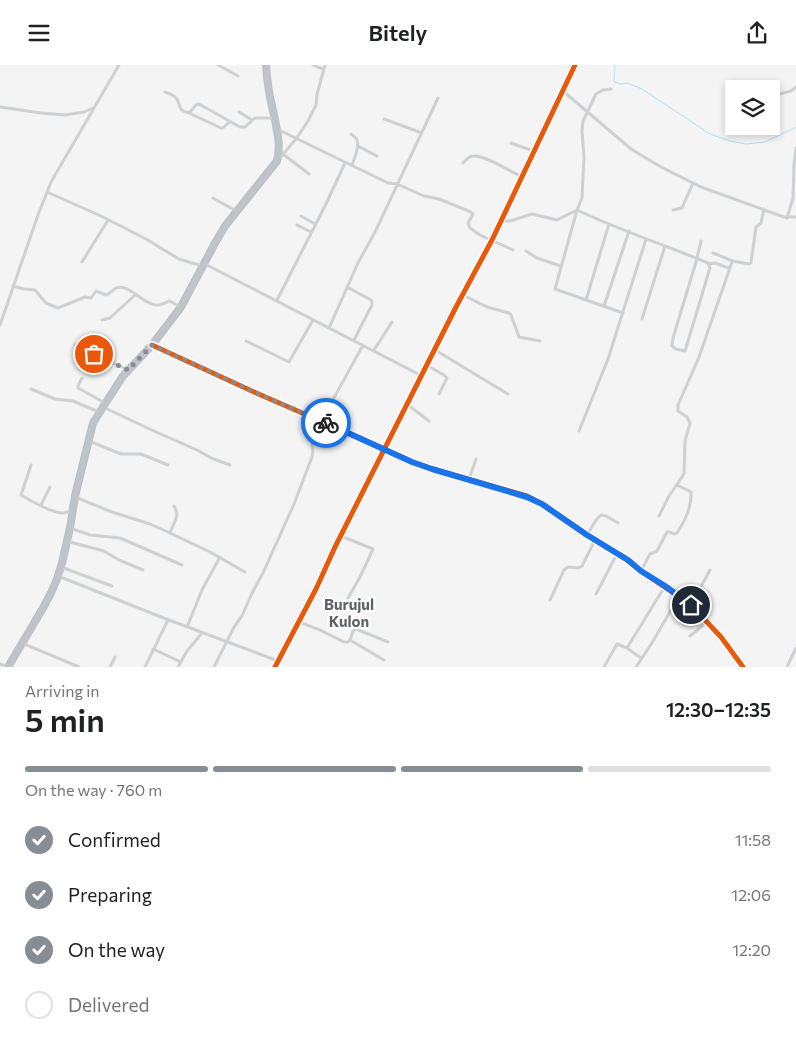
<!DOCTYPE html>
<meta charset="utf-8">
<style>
:root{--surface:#fff;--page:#f6f6f6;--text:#202124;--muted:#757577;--line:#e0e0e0;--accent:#868d94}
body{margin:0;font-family:Commissioner,sans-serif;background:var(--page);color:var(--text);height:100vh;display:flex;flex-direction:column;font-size:19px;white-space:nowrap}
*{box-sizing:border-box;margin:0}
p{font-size:16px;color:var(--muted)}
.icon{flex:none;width:28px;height:28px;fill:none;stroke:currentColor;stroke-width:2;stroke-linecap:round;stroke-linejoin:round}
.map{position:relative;height:602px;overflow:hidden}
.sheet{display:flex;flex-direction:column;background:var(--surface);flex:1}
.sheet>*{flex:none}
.controls{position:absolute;left:725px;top:15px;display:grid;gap:10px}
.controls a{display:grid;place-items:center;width:55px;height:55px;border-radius:0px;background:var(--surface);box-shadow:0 2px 8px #0003;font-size:25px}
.pin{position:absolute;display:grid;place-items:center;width:42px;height:42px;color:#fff;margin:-21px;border:2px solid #fff;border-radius:50%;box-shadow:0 1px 5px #0007}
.courier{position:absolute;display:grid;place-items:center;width:50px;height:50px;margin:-25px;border:4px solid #1a73e8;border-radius:50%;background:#fff;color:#222;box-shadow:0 1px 6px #0007}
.summary em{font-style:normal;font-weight:600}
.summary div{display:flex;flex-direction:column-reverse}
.summary{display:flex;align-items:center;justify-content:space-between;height:85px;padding:0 25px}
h1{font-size:32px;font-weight:600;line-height:38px}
.bar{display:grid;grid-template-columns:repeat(4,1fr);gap:8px 5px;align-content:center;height:60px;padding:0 25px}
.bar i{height:6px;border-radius:4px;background:var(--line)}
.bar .selected{background:var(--accent)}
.bar p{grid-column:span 4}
ol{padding:0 25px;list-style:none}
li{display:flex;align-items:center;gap:15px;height:55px}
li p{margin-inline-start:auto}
li .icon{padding:5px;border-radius:50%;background:var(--accent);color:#fff;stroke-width:4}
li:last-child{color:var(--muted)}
li i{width:28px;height:28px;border:2px solid var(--line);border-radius:50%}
header{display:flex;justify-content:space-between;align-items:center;height:65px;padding:0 25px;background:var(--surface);font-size:22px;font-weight:600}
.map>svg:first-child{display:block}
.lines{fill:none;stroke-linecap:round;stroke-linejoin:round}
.stream{stroke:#aee2f0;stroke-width:1}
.highway-casing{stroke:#b9bec3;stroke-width:8}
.street{stroke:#ced0d2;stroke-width:3}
.highway{stroke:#bec4c9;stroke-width:6}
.cycleway-casing{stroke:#fff;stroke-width:8}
.cycleway{stroke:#e8590c;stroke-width:5}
.done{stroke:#868d94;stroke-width:5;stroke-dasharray:0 9}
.route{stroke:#1a73e8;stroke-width:6}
.labels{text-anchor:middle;stroke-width:4.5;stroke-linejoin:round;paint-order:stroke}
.quarter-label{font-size:15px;font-weight:bold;fill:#5f6368;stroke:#fff}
</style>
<header><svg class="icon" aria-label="menu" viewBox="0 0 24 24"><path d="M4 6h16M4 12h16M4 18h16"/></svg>Bitely<svg class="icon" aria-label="share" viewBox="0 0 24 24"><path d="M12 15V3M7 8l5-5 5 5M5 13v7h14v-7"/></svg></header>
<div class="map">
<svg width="796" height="602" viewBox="0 0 796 602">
<rect width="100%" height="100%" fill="#f4f4f4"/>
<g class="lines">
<path class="stream" d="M615,0L614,17L621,19L627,18L642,24L710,69L730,76L746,79L765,77L796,62"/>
<g class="highway-casing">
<path id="highway" d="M8,602L43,543L51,528L57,514L62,498L70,463L75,431L93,358L103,342L123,311L152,280L181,242L215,178L225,161L277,96C281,80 277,66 274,50C270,34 267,17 266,0"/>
</g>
<path class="street" d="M218,0L238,11
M313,0L323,4
M563,26L631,84L661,102L701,122L784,152H796
M165,27C169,28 173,30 176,33C182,40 176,45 189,48L196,40L199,39L240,62H245L255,53H273
M772,31L791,26L796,22
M0,42L41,48L65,50L84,47L93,43
M239,47L252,55
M189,48L221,63H223L229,57
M384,54L422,68
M277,64L388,118L397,119L424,131L439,134L471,147L473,149L468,158L470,163L480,170L513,185
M351,69C353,70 357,74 357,75C360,82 354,94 352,100
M511,78L533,86
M358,81L377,91
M283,89L309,109
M279,94L296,74L308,56L316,40L317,29L325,0
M463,98C466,95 469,91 473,91C485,90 509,106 521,111
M47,127L101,151L146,174L179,194L202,201
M213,133L236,146
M673,145L682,143L693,118
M301,151L315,159
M787,153L793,133L794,100L796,83
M500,156H510L532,149L557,155L577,145L582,133L584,92L582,66L583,56L596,29L603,25L611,24
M297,160L311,167
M526,186L537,193L561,201
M713,188L733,196
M82,197L108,155
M205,199L422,311
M709,199L715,198L729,203
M13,221L24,224L35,225L46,238L58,243L85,232L91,233L96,226L106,230C110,228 113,225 116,223C128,218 142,238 155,240C160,241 166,237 170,236L180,242
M347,222L371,235L372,237V240L354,275
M463,230L487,242L509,248L511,250L519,272L540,276
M277,235L325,141L345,98
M586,235L609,159
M604,241L629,166
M623,248L555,224L577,145C619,165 665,180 708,198L710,203L685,286L676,284L672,281L673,273L696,197L701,176
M642,254L665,181
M102,255L110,253L135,230
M0,260L38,150L51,117L119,0
M329,263L358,198L375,167L438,33
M246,276L289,297L313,255
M75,280L128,305
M152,280L254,327L362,374L412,397L432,404L527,431L542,439L587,470L627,495L641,506L691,540L721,572L743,602
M374,285L392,257
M435,285L508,329
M428,301L444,310L447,313L439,329
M82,313L78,321V323L105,338
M31,324L55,334L73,336L99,347
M408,340L429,356
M103,342L156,367L197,385L211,393L230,400
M579,366L608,294L646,174
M89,376L121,389H141L168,400
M31,400L21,430C29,435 54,449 64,448C65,448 70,445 72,445
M469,414L476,394
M75,432L112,447L150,459L170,468C173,457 181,452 174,441
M41,440L50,422
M659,451L669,431L682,412L684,408L685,376L690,358L687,352L678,346V340L699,292L732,197L733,196L749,199L751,198L756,162L761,158L764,144
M70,463L90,470L120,473L182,500
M170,468L210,487L245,507
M587,470L596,455L601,450L606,451L618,458
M341,471L373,484L360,512L348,533
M66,476L104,486L119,495L143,505
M61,502L112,521
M641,506L650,489L657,486L667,467H669L675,469L677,468C685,456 692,442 691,427L677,420
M58,511L161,552L278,596
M596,529L617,489
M550,535L564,505L568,502L578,503L582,501L595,475
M691,540L710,505
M299,557L320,565L344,577H348L350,575L384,595
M187,562L202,525L220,492
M690,571L707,557
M350,575L353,566L356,564L388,577
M22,578L79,602
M627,583L665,521
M153,584L181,597
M0,599L7,602
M110,602L115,592
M145,602L168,555
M178,602L187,586L202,568
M214,602L234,562L242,551L252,528L263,508L294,439L312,392L313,386L312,380L313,376L330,340L363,280
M275,602L316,524L335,482L456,242L492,175L575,0
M604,602L617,579L627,583L641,593
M636,602L652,578L679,531
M787,602L796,583"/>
<use href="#highway" class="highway"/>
<g class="cycleway-casing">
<path id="cycleway" d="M152,280L254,327L362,374L412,397L432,404L527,431L542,439L587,470L627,495L641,506L691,540L721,572L743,602
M275,602L316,524L335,482L456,242L492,175L575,0"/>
</g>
<use href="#cycleway" class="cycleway"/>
</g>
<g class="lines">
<path class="done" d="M94,289L128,305L152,280L254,327L326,358"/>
<path class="route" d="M326,358L412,397L432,404L527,432L542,439L587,470L628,495L641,506L665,521L691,540"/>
</g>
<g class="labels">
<g class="quarter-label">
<text x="349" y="545">Burujul<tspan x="349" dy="17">Kulon</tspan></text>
</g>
</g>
</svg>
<div class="controls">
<a><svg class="icon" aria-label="layers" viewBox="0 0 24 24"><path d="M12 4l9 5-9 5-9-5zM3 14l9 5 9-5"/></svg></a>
</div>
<div class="pin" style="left:94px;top:289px;background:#ea580c"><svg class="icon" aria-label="bag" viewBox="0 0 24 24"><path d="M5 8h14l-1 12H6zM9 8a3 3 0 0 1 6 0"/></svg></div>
<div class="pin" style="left:691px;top:540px;background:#1f2937"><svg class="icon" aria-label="home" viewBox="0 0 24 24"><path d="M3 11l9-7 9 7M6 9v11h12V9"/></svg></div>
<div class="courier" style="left:326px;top:358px"><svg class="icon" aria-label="bike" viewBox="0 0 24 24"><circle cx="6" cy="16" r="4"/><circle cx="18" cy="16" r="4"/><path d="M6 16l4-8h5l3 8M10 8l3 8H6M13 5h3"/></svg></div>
</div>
<section class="sheet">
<div class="summary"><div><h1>5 min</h1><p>Arriving in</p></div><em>12:30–12:35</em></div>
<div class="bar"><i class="selected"></i><i class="selected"></i><i class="selected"></i><i></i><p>On the way · 760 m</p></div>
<ol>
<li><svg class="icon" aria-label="check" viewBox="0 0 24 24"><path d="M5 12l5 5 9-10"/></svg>Confirmed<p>11:58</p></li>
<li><svg class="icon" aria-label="check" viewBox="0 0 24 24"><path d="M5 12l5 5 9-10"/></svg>Preparing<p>12:06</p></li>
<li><svg class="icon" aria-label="check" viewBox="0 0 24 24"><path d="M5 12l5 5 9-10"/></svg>On the way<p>12:20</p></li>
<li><i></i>Delivered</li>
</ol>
</section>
